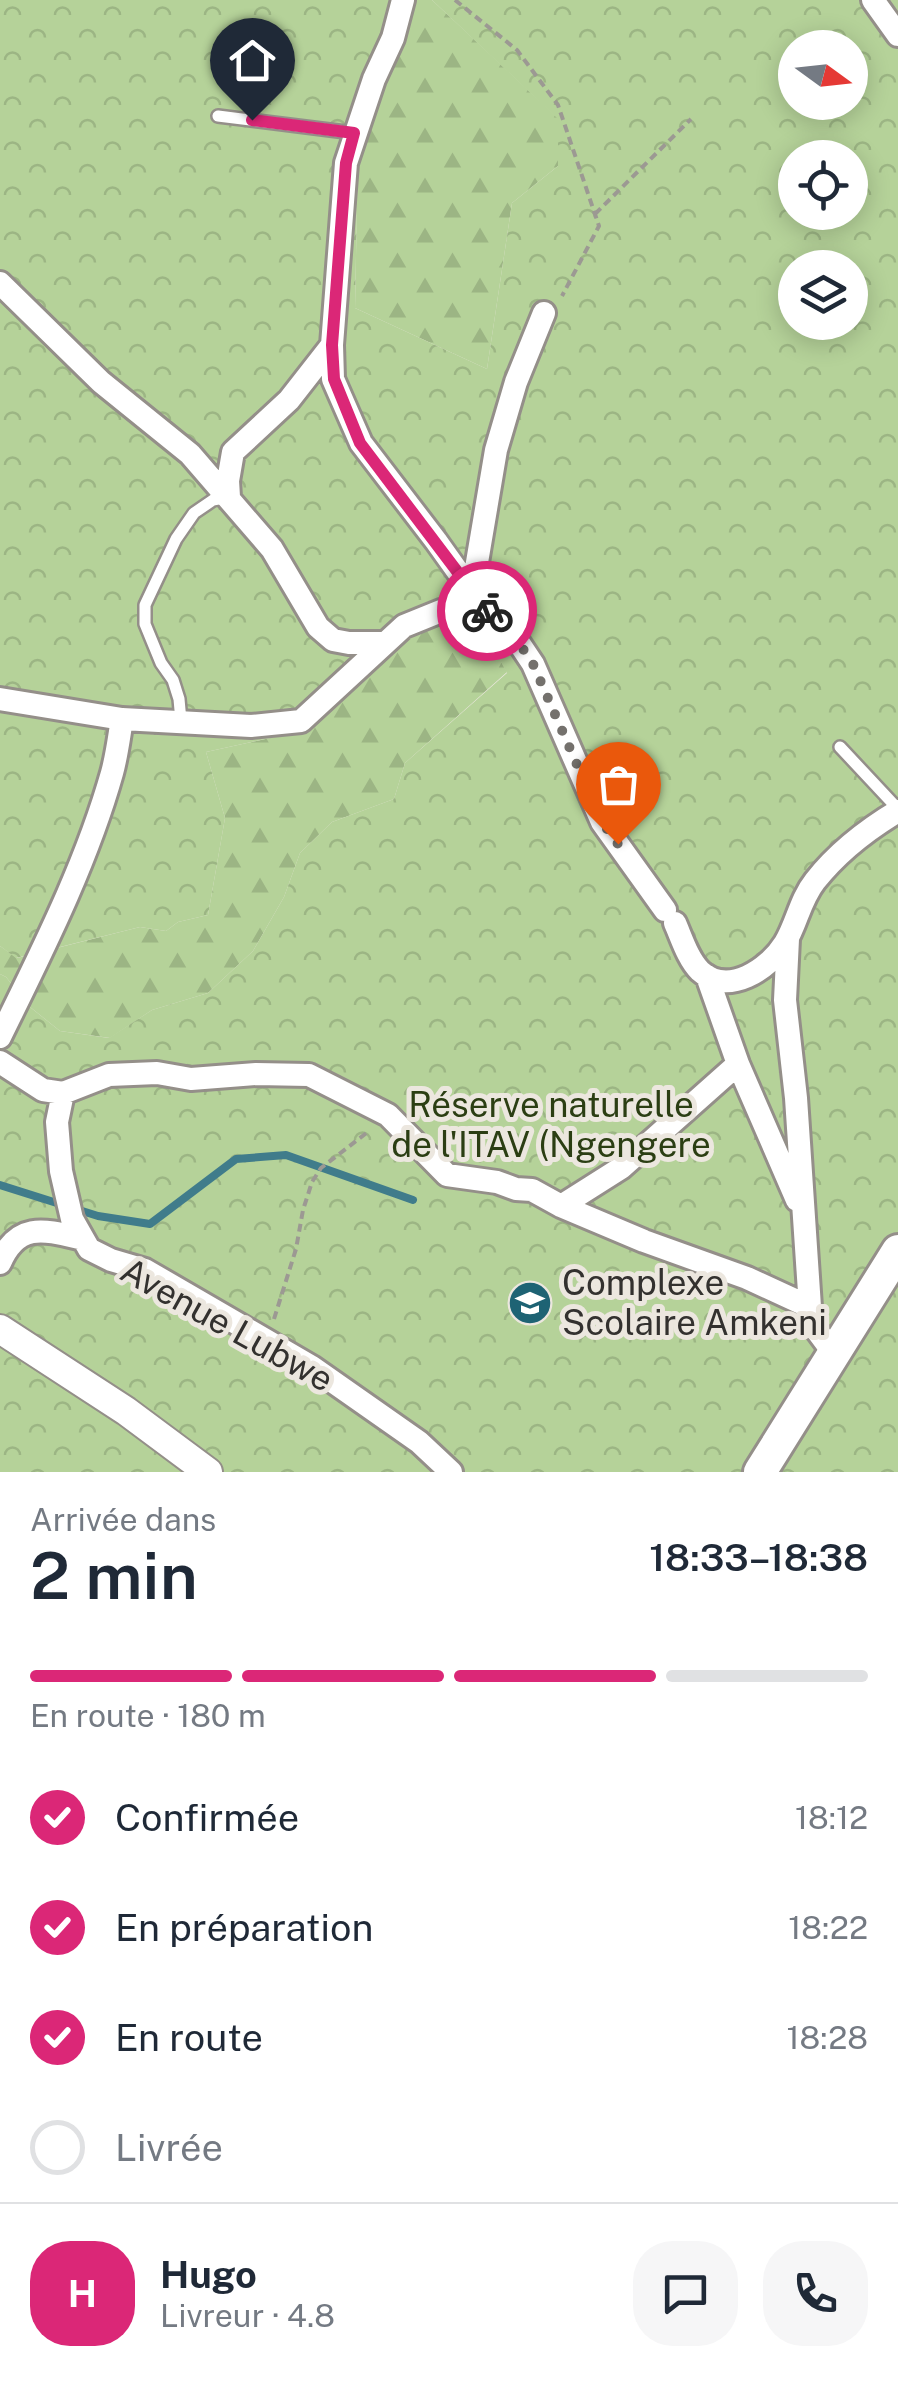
<!DOCTYPE html>
<html lang="fr">
<meta charset="utf-8">
<style>
:root{--surface:#fff;--page:#f6f6f7;--text:#1f2937;--muted:#747a83;--line:#e0e1e3;--accent:#db2777}
body{margin:0;font-family:"Public Sans",sans-serif;background:var(--page);color:var(--text);height:100vh;display:flex;flex-direction:column;font-size:38px;white-space:nowrap}
*{box-sizing:border-box;margin:0}
p{font-size:32px;color:var(--muted)}
.icon{flex:none;width:55px;height:55px;fill:none;stroke:currentColor;stroke-width:2;stroke-linecap:round;stroke-linejoin:round}
.map{position:relative;height:1472px;overflow:hidden}
.side{display:flex;flex-direction:column;background:var(--surface);flex:1}
.side>*{flex:none}
.needle{width:65px;rotate:105deg}
.buttons{position:absolute;left:778px;top:30px;display:grid;gap:20px}
.buttons a{display:grid;place-items:center;width:90px;height:90px;border-radius:50%;background:var(--surface);box-shadow:0 5px 25px #0003;font-size:50px}
.pin{position:absolute;display:grid;place-items:center;width:85px;height:85px;color:#fff;margin:-102px -42px;border-radius:50% 50% 50% 0;rotate:-45deg;box-shadow:0 0 10px #0007}
.pin .icon{rotate:45deg}
.courier{position:absolute;display:grid;place-items:center;width:100px;height:100px;margin:-50px;border:8px solid #db2777;border-radius:50%;background:#fff;color:#222;box-shadow:0 2px 12px #0007}
.headline em{font-style:normal;font-weight:600}
.headline div{display:flex;flex-direction:column-reverse}
.headline{display:flex;align-items:center;justify-content:space-between;height:170px;padding:0 30px}
h1{font-size:65px;font-weight:600;line-height:75px}
.bar{display:grid;grid-template-columns:repeat(4,1fr);gap:15px 10px;align-content:center;height:120px;padding:0 30px}
.bar i{height:12px;border-radius:8px;background:var(--line)}
.bar .selected{background:var(--accent)}
.bar p{grid-column:span 4}
.line{display:flex;align-items:center;gap:25px;padding:0 30px;border-top:2px solid var(--line)}
.line div{flex:1}
.round{display:grid;place-items:center;flex:none;width:105px;height:105px;border-radius:40px;background:var(--page)}
ol{padding:0 30px;list-style:none}
li{display:flex;align-items:center;gap:30px;height:110px}
li p{margin-inline-start:auto}
li .icon{padding:10px;border-radius:50%;background:var(--accent);color:#fff;stroke-width:4}
li:last-child{color:var(--muted)}
li i{width:55px;height:55px;border:5px solid var(--line);border-radius:50%}
.map>svg:first-child{display:block}
.forest{fill:url(#forest-firs)}
.park{fill:url(#park-crowns);fill-rule:evenodd}
.lines{fill:none;stroke-linecap:round;stroke-linejoin:round}
.stream{stroke:#407c8b;stroke-width:8}
.service-casing{stroke:#948f89;stroke-width:16}
.minor-casing{stroke:#948f89;stroke-width:28}
.tertiary-casing{stroke:#948f89;stroke-width:32}
.secondary-casing{stroke:#948f89;stroke-width:38}
.path{stroke:#9c9993;stroke-width:4;stroke-dasharray:8 5;stroke-linecap:butt}
.service{stroke:#fff;stroke-width:11}
.minor{stroke:#fff;stroke-width:22}
.tertiary{stroke:#fff;stroke-width:28}
.secondary{stroke:#fff;stroke-width:32}
.done{stroke:#74716d;stroke-width:10;stroke-dasharray:0 18}
.route{stroke:#db2777;stroke-width:12}
.labels{text-anchor:middle;stroke-width:10;stroke-linejoin:round;paint-order:stroke}
.park-label{font-size:35px;fill:#2b3e13;stroke:#ece7df}
.poi-label{font-size:35px;fill:#33312f;stroke:#ece7df;text-anchor:start}
.street-label{font-size:35px;fill:#33312f;stroke:#ece7df}
</style>
<div class="map">
<svg width="898" height="1472" viewBox="0 0 898 1472">
<defs>
<pattern id="forest-firs" width="22" height="20" patternUnits="userSpaceOnUse" patternTransform="scale(2.5)"><rect width="22" height="20" fill="#b5d299"/><path d="M5 1l3.5 6h-7zM16 11l3.5 6h-7z" fill="#9cb584"/></pattern>
<pattern id="park-crowns" width="20" height="18" patternUnits="userSpaceOnUse" patternTransform="scale(2.5)"><rect width="20" height="18" fill="#b5d299"/><path d="M2 6a3 3 0 1 1 6 0M12 15a3 3 0 1 1 6 0" fill="none" stroke="#9cb584"/></pattern>
</defs>
<rect width="100%" height="100%" fill="#ece7df"/>
<path class="forest" d="M412,0H432L558,118V166L512,203L487,369L355,308L358,151Z
M446,615L476,616L507,672L405,763L394,799L332,822L300,853L284,897L253,951L208,993L152,1010L110,1038L60,1031L30,1007L6,977L0,974V946L17,958L140,927L166,931L178,922L208,915L225,818L206,752L288,734L408,629Z"/>
<path class="park" d="M0,0H412L358,151L355,308L487,369L512,203L558,166V119L432,0H898V1472H0V974L6,977L30,1007L60,1031L109,1038L152,1010L208,993L253,951L284,897L300,853L332,822L394,799L405,763L507,673L476,616L466,613L408,629L329,701L288,734L206,752L225,818L208,915L178,922L166,931L140,927L16,958L0,946ZM795,48H850V102H795ZM795,158H850V212H795ZM795,268H850V322H795Z"/>
<g class="lines">
<path class="stream" d="M0,1185L98,1216L150,1224L236,1159L286,1155L413,1200"/>
<g class="service-casing">
<path id="service" d="M218,116L354,133
M181,721L179,699L173,680L161,663L145,624V605L176,539L194,513L213,500L229,497
M840,747L898,809"/>
</g>
<g class="minor-casing">
<path id="minor" d="M403,0L393,38L374,79L346,163L332,345L333,379L361,443L436,541L483,607L509,628L533,664L602,822L665,910
M873,0L898,35
M0,283L101,382L190,454L272,549L318,627L333,640L349,643H384
M229,497L228,481L233,452L289,400L332,345
M472,592L496,450L516,382L544,313
M0,699L122,719L251,726L301,721L404,626L441,611L466,606L483,607
M675,923C682,939 688,959 700,971C728,997 769,969 785,943C797,923 800,900 815,881C837,853 868,829 898,811
M788,939L785,1000L796,1098L810,1307L815,1328L835,1355
M707,976L738,1064L797,1200
M0,1037C42,951 86,865 112,773C117,755 119,737 122,719
M0,1062L43,1090L63,1093L109,1075L157,1073L191,1079L256,1074L309,1075L388,1115L447,1175L497,1182L516,1189L532,1190L561,1206L644,1241L747,1278L810,1307
M63,1093L57,1122L61,1171L72,1219L89,1249L111,1260L145,1270L312,1367L419,1442L451,1472
M561,1206L621,1168L738,1064
M0,1263C18,1221 45,1230 83,1239"/>
</g>
<g class="tertiary-casing">
<path id="tertiary" d="M0,1329L126,1411L208,1472"/>
</g>
<g class="secondary-casing">
<path id="secondary" d="M760,1472L898,1251"/>
</g>
<path class="path" d="M455,0L517,50L558,105L599,226L562,296
M595,214L691,119
M274,1319L296,1249L303,1210L312,1182L321,1168L369,1131"/>
<use href="#service" class="service"/>
<use href="#minor" class="minor"/>
<use href="#tertiary" class="tertiary"/>
<use href="#secondary" class="secondary"/>
</g>
<g class="lines">
<path class="done" d="M487,611L509,628L533,664L602,822L618,844"/>
<path class="route" d="M252,120L354,133L346,163L332,345L334,379L360,443L487,611"/>
</g>
<defs>
<g id="school-disc" transform="scale(2.25)"><circle r="9.5" fill="#1e6374" stroke="#ece7df"/><path d="M0-5L7-2L0 1L-7-2ZM-4 1L0 2.5L4 1V4Q0 6-4 4Z" fill="#fff"/></g>
</defs>
<g fill-rule="evenodd">
<use href="#school-disc" x="530" y="1303"/>
</g>
<g class="labels">
<g class="park-label">
<text x="551" y="1117">Réserve naturelle<tspan x="551" dy="40">de l'ITAV (Ngengere</tspan></text>
</g>
<g class="poi-label">
<text x="562" y="1295">Complexe<tspan x="562" dy="40">Scolaire Amkeni</tspan></text>
</g>
<g class="street-label">
<text transform="translate(227 1325) rotate(29)" y="12">Avenue Lubwe</text>
</g>
</g>
</svg>
<div class="buttons">
<a><svg class="needle" viewBox="-14 -14 28 28"><path d="M0-13l5 13h-10z" fill="#e53935"/><path d="M0 13l5-13h-10z" fill="#747a83"/></svg></a>
<a><svg class="icon" aria-label="locate" viewBox="0 0 24 24"><circle cx="12" cy="12" r="6"/><path d="M12 2v4M12 18v4M2 12h4M18 12h4"/></svg></a>
<a><svg class="icon" aria-label="layers" viewBox="0 0 24 24"><path d="M12 4l9 5-9 5-9-5zM3 14l9 5 9-5"/></svg></a>
</div>
<div class="pin" style="left:618px;top:844px;background:#ea580c"><svg class="icon" aria-label="bag" viewBox="0 0 24 24"><path d="M5 8h14l-1 12H6zM9 8a3 3 0 0 1 6 0"/></svg></div>
<div class="pin" style="left:252px;top:120px;background:#1f2937"><svg class="icon" aria-label="home" viewBox="0 0 24 24"><path d="M3 11l9-7 9 7M6 9v11h12V9"/></svg></div>
<div class="courier" style="left:487px;top:611px"><svg class="icon" aria-label="bike" viewBox="0 0 24 24"><circle cx="6" cy="16" r="4"/><circle cx="18" cy="16" r="4"/><path d="M6 16l4-8h5l3 8M10 8l3 8H6M13 5h3"/></svg></div>
</div>
<section class="side">
<div class="headline"><div><h1>2 min</h1><p>Arrivée dans</p></div><em>18:33–18:38</em></div>
<div class="bar"><i class="selected"></i><i class="selected"></i><i class="selected"></i><i></i><p>En route · 180 m</p></div>
<ol>
<li><svg class="icon" aria-label="check" viewBox="0 0 24 24"><path d="M5 12l5 5 9-10"/></svg>Confirmée<p>18:12</p></li>
<li><svg class="icon" aria-label="check" viewBox="0 0 24 24"><path d="M5 12l5 5 9-10"/></svg>En préparation<p>18:22</p></li>
<li><svg class="icon" aria-label="check" viewBox="0 0 24 24"><path d="M5 12l5 5 9-10"/></svg>En route<p>18:28</p></li>
<li><i></i>Livrée</li>
</ol>
<div class="line" style="height:180px"><b class="round" style="background:var(--accent);color:#fff">H</b><div><b>Hugo</b><p>Livreur · 4.8</p></div><a class="round"><svg class="icon" aria-label="chat" viewBox="0 0 24 24"><path d="M4 5h16v11H9l-5 4z"/></svg></a><a class="round"><svg class="icon" aria-label="phone" viewBox="0 0 24 24"><path d="M5 4h4l2 5-3 2q2 4 5 5l2-3 5 2v4C11 20 4 13 5 4z"/></svg></a></div>
</section>
